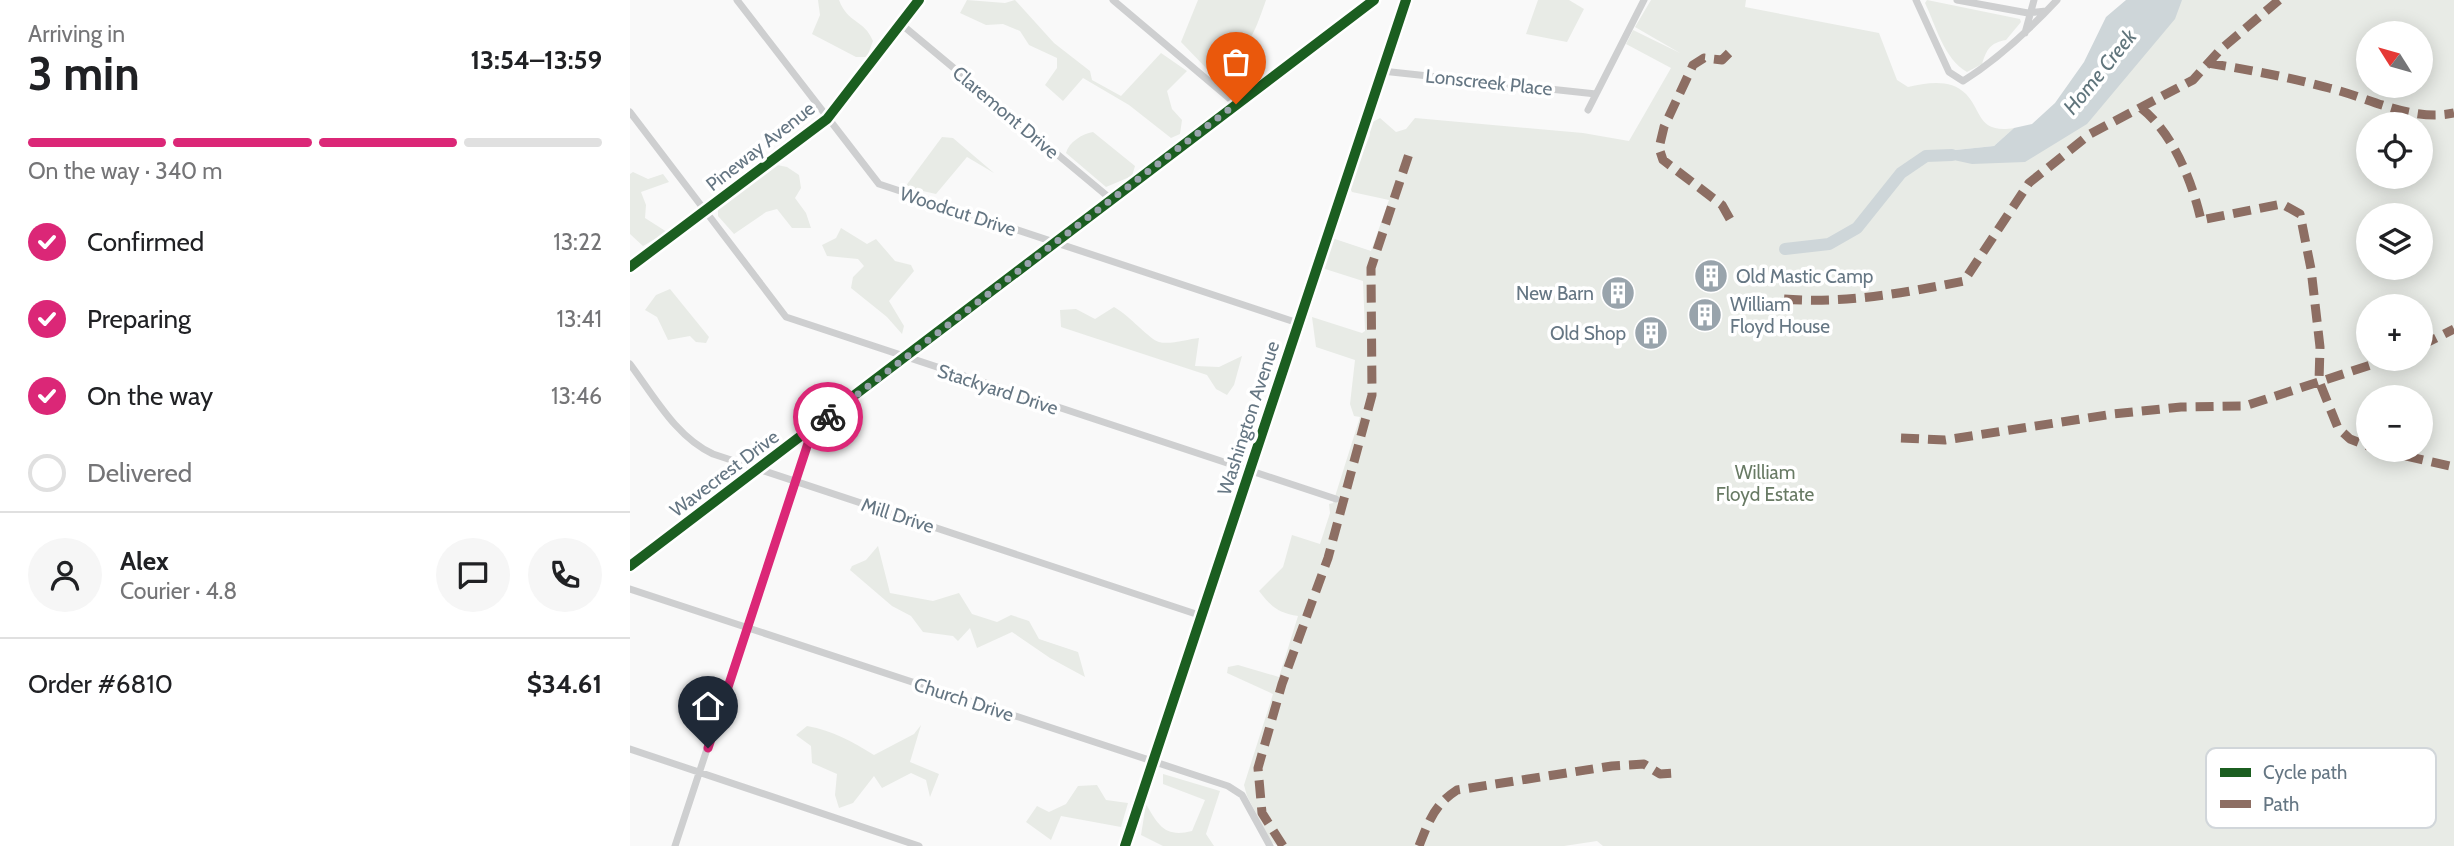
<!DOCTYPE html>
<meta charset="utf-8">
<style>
:root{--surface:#fff;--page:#f6f6f6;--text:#202124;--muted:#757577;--line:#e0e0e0;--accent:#db2777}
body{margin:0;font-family:Cabin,sans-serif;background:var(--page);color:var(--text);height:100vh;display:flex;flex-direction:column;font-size:26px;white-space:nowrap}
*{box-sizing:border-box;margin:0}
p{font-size:23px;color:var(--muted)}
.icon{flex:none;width:38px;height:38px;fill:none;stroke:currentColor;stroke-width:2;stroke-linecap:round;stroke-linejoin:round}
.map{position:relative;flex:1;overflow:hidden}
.sheet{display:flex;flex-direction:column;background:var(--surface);width:630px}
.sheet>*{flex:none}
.needle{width:46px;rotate:307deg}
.controls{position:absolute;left:1726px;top:21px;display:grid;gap:14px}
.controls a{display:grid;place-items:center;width:77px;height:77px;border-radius:50%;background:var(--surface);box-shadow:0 4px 18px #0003;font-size:35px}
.pin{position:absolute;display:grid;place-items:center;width:60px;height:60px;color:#fff;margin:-72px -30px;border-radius:50% 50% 50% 0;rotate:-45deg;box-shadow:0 0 7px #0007}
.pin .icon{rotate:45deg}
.courier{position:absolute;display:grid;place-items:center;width:70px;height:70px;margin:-35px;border:5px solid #db2777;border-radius:50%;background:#fff;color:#222;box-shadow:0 2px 9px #0007}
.head em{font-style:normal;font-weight:700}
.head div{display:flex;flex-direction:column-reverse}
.head{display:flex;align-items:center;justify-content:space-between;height:119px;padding:0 28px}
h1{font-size:46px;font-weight:700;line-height:52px}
.bar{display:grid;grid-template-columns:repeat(4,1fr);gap:10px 7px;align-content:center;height:84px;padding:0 28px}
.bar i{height:9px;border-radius:5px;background:var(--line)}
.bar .active{background:var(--accent)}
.bar p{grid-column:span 4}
.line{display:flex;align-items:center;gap:18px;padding:0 28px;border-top:2px solid var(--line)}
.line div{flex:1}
.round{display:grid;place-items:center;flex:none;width:74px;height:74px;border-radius:37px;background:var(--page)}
ol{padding:0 28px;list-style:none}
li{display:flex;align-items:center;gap:21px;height:77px}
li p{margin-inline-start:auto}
li .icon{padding:7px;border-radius:50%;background:var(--accent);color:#fff;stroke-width:4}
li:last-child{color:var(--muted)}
li i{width:38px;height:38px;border:4px solid var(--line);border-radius:50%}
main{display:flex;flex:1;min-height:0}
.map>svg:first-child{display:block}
.green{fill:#e8ebe6;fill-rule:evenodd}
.water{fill:#ced6d9}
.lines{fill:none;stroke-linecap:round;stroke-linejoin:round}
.river{stroke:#ced6d9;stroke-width:12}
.minor{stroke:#cecfd0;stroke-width:7}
.tertiary{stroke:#cecfd0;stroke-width:9}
.quiet{stroke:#8d6e63;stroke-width:9;stroke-dasharray:18 9;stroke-linecap:butt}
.cycleway-casing{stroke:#fff;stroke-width:15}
.cycleway{stroke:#1b5e20;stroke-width:10}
.done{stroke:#99a4ac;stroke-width:7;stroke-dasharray:0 12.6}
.route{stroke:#db2777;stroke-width:9}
.labels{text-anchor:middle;stroke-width:7;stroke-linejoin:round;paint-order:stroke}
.street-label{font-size:19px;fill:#657683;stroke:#fff}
.poi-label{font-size:19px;fill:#657683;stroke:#fff;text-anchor:start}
.park-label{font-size:19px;fill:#687a64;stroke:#fff}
.water-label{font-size:21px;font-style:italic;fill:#60757c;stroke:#fff}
.key{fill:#fff;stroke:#d1d6da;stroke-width:2}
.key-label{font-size:19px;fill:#657683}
</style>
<main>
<section class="sheet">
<div class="head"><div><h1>3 min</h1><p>Arriving in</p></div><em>13:54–13:59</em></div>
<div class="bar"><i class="active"></i><i class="active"></i><i class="active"></i><i></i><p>On the way · 340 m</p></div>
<ol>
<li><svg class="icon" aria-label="check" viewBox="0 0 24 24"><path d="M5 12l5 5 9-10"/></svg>Confirmed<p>13:22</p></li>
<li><svg class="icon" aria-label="check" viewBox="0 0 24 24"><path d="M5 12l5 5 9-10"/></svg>Preparing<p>13:41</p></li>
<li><svg class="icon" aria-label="check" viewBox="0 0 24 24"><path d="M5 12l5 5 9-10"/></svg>On the way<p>13:46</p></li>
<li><i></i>Delivered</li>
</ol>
<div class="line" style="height:126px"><a class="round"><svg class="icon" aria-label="person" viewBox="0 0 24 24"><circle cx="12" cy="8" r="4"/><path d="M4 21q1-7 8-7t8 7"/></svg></a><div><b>Alex</b><p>Courier · 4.8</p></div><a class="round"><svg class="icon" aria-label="chat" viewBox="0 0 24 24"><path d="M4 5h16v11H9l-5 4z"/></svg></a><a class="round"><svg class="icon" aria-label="phone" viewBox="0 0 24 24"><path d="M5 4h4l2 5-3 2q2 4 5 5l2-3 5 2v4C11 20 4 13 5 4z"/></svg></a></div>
<div class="line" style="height:91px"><div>Order #6810</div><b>$34.61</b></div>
</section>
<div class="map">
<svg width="1824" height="846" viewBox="0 0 1824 846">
<rect width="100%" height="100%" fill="#f9f9f9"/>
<path class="green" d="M188,0H209C218,24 234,19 243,41L237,57H226L182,34L190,15Z
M337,0L375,3L385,0L424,43L460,71L462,80L491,96L531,53L557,71L537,91L542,109L552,120L550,134L541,138L499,105L453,78L433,101L415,85L427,68V58L399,45L390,31L373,24L356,25L330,13Z
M568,0H636C622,40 618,53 577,69L551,42Z
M908,0H939L954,9L937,42L896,34Z
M1021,0H1116L1115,7L1249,33L1267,80L1278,87C1297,83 1320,78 1336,94C1352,111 1348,134 1384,128L1364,146L1316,151L1307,156L1327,160L1374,153L1545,0H1824V846H973L967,841L934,846H648L641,842L617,796L614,785L643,694L597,673L598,667L608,665L649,677L668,616C649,613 641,607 629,591L653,567L662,535L690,544L700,513L699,504L703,503L730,417L724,416L720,404L725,360L686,347L682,317L732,333L735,331L733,281L692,268L702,238L741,251L759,200L722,192L719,186L740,135L739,124L750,118L766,132L776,129L785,118L953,133L999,141L1041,68L996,44L1003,30L1050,53L1005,27ZM1738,33H1790V86H1738ZM1738,124H1790V177H1738ZM1738,215H1790V268H1738ZM1738,306H1790V359H1738ZM1738,397H1790V450H1738Z
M1297,0L1390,19L1391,22L1376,40C1360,43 1357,49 1352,64L1337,72C1314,59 1306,26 1295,3Z
M463,132L505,166L502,176L476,187L436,153C439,142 452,134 463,132Z
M312,137L323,138L364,173L337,157L306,194L275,187Z
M147,165L157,167L169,175L171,188L165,198L176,213L181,228H162L147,209L136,212L104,234L88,216V209Z
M3,172L18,179L33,174L39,182L11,192L16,205L15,218L37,232L13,246L0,234V174Z
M211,228L237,244L246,239L265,261L281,265L284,271L259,301L274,326L272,334L257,317L221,288L223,277L234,266L228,259L197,256L192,245L206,238Z
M40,289L79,337L76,343L66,342L60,336L38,340L27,317L15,310L26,295Z
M484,307C499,315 520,340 529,342C540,345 558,339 569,338L565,366L589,367L612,356L604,385L597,395L586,389L577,375L431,327L430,310L446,309L465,319Z
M248,546L260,593L303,601L329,593L342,614L367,622L381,615L399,621L409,639L448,652L455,677L420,658L382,632L347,648L340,628L328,641L323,636L293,632L281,616L262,606L220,570L222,566L236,560Z
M291,725L280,762L309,774L300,797L296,780L281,773L252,788L244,776L223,803L209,808L205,795L207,774L182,763L181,746L166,735L177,726C204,731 221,741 244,755L284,734Z
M533,774L590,791L576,834L584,846H533L511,835L516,804C528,825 535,838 562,831L575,800L533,784Z
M467,785L476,800L498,803L491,827L431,816L421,840L396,822L407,806L419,812L436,804L448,786Z"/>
<path class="water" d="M1496,0H1552L1545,19L1457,124L1395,162L1342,164L1305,156L1316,151L1364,146L1384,128L1402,124L1425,103L1454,62L1476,17Z"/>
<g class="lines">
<path class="river" d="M1155,249L1199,244L1227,228L1271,173L1296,156L1322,155"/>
<path class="minor" d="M107,0L249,184L668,323
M483,0L606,104
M1286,0L1319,72L1333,81C1368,59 1399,30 1427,0
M1327,0L1398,13L1416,11
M271,24L482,200
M1395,33L1404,0
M752,71L966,94
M958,110L1014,0
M0,112L156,317L706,499
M0,267L197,119L289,0
M0,364C24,396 46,437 83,454L572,616
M0,589L598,786L612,795L640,846
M0,749L289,846
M45,846L183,428
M495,846L776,0"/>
<path class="tertiary" d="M0,566L744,0"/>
<path class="quiet" d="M1099,53L1092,60L1074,58L1063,65L1034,127L1029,148L1033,160L1092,205L1101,221
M1578,63C1619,70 1659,77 1699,88C1740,98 1781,122 1824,113
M1511,108C1543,133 1562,181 1571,220L1652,204L1670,214L1681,269L1690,347L1689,381L1708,428L1720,439L1738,446
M1154,299C1215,304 1274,293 1334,281L1399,183L1460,134L1563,80L1590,50L1649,0
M1790,346L1824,329
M1271,438L1315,440L1483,414L1551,407L1615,406L1759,359
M1749,450L1824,467
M653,846L632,813L628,768L652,684L698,558L742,395L741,268L779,154
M789,846C799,821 804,805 827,790L982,766L1014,764L1030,774L1046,773"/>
<g class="cycleway-casing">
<path id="cycleway" d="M0,267L197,119L289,0
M0,566L744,0
M495,846L776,0"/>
</g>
<use href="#cycleway" class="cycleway"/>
</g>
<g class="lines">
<path class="done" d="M198,417L606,104"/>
<path class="route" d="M78,748L183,428L198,417"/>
</g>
<defs>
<g id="building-disc" transform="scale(1.75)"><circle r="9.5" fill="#99a4ac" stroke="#fff"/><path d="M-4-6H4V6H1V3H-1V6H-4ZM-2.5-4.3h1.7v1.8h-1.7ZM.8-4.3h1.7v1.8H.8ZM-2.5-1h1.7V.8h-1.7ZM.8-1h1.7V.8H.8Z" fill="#fff"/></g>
</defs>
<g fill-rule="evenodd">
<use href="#building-disc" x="1081" y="276"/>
<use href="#building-disc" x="988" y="293"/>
<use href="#building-disc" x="1075" y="315"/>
<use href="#building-disc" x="1021" y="333"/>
</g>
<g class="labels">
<g class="street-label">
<text transform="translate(859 82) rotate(6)" y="7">Lonscreek Place</text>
<text transform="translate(376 112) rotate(40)" y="7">Claremont Drive</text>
<text transform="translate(130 146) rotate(-38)" y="7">Pineway Avenue</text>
<text transform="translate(328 211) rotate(18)" y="7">Woodcut Drive</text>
<text transform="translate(368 389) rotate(18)" y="7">Stackyard Drive</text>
<text transform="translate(618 418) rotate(-72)" y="7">Washington Avenue</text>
<text transform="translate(94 473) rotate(-37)" y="7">Wavecrest Drive</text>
<text transform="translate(268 515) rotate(18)" y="7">Mill Drive</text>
<text transform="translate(334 699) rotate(18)" y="7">Church Drive</text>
</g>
<g class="poi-label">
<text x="1106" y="283">Old Mastic Camp</text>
<text x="964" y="300" text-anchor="end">New Barn</text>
<text x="1100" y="311">William<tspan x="1100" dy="22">Floyd House</tspan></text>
<text x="996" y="340" text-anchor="end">Old Shop</text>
</g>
<g class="park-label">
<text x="1135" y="479">William<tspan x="1135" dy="22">Floyd Estate</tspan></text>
</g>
<g class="water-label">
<text transform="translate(1470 72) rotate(-51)" y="7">Home Creek</text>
</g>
</g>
<rect x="1576" y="748" width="230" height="80" rx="10" class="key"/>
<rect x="1590" y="768" width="31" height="9" fill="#1b5e20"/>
<rect x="1590" y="800" width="31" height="8" fill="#8d6e63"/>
<g class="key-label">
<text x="1633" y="779">Cycle path</text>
<text x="1633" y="811">Path</text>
</g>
</svg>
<div class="controls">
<a><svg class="needle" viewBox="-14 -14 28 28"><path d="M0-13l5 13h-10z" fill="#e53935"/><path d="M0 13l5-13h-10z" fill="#757577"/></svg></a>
<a><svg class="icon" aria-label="locate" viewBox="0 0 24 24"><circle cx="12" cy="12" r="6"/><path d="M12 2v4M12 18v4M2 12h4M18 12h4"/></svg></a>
<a><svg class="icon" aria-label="layers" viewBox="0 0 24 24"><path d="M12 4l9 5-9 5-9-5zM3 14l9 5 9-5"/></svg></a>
<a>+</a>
<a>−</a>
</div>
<div class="pin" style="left:606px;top:104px;background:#ea580c"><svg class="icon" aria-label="bag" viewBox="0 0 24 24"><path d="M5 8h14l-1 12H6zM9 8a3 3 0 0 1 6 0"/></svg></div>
<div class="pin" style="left:78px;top:748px;background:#1f2937"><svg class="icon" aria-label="home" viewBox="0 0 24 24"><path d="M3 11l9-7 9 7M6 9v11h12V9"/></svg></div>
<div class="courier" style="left:198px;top:417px"><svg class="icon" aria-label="bike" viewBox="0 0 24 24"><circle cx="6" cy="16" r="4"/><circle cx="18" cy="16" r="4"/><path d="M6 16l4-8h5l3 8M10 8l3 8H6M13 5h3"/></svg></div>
</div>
</main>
